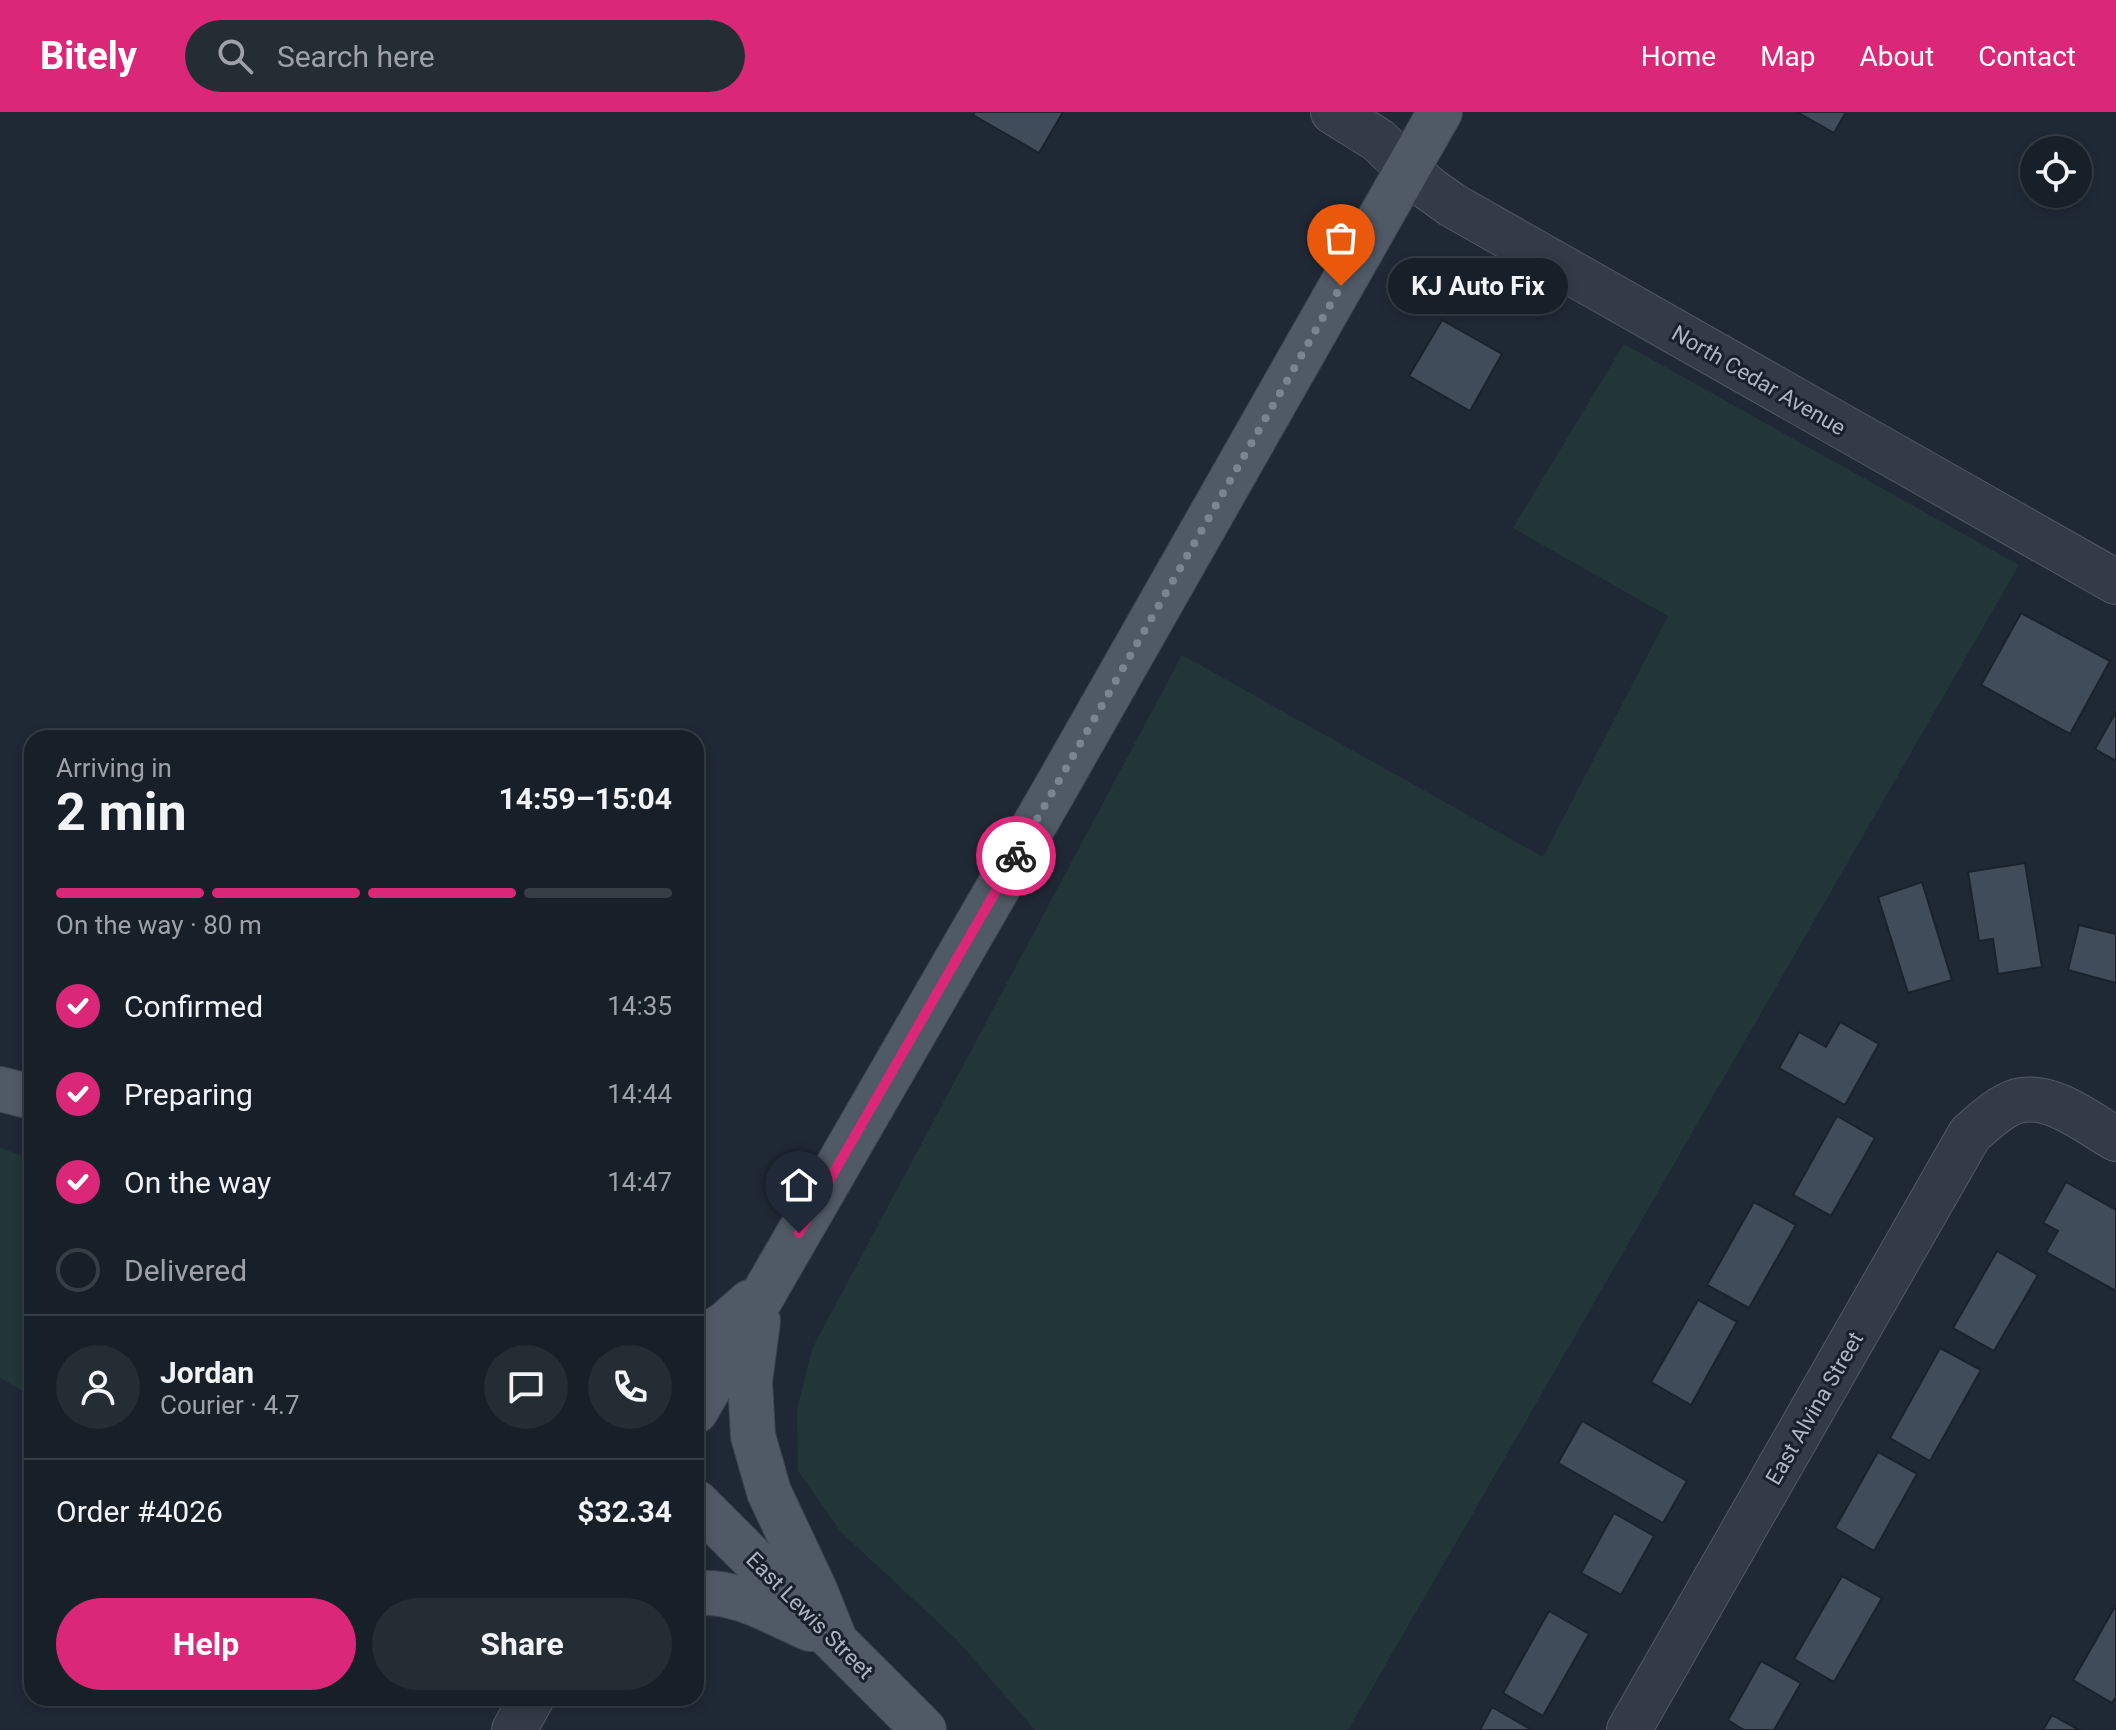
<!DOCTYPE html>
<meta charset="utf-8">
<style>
:root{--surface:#171f28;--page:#242c34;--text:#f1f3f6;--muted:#9ea2a8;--line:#363d45;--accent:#db2777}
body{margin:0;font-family:Roboto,sans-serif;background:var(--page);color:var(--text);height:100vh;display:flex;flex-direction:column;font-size:30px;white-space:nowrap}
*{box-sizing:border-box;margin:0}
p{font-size:26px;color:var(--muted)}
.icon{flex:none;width:44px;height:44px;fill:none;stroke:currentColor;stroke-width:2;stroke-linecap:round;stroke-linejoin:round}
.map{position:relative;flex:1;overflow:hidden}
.panel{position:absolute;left:24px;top:618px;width:680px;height:976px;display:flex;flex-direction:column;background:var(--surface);border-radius:24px;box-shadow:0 4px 12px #0003,0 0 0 2px var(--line)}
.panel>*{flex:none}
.buttons{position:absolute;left:2020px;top:24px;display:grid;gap:16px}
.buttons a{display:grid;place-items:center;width:72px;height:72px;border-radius:50%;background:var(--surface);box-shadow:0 4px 12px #0003,0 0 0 2px var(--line);font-size:40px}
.pin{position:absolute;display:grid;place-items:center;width:68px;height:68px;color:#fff;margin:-82px -34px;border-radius:50% 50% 50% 0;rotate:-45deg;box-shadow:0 0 8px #0007}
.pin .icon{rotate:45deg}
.courier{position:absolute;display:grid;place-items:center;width:80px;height:80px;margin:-40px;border:6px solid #db2777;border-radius:50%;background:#fff;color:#222;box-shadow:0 2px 10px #0007}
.bubble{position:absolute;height:56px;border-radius:28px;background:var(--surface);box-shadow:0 4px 12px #0003,0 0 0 2px var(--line);font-size:26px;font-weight:700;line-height:56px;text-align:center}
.head em{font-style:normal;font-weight:700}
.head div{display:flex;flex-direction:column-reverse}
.head{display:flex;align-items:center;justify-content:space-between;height:136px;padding:0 32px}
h1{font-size:52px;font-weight:700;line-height:60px}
.bar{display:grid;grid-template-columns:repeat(4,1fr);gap:12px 8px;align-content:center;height:96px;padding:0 32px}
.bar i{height:10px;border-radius:6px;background:var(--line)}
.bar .on{background:var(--accent)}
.bar p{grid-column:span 4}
.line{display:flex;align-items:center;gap:20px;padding:0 32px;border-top:2px solid var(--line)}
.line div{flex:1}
.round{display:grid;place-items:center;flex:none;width:84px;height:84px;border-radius:42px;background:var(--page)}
ol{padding:0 32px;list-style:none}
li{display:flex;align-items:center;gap:24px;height:88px}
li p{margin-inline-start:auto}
li .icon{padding:8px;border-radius:50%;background:var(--accent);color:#fff;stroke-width:4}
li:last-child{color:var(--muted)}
li i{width:44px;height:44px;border:4px solid var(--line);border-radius:50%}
.primary-button{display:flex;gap:16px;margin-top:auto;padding:16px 32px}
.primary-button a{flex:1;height:92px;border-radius:48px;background:var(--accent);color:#fff;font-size:32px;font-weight:700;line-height:92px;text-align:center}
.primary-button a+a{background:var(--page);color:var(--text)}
header{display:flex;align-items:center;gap:48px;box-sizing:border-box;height:112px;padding:0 40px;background:var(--accent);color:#fff}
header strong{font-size:38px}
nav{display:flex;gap:44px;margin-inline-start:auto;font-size:28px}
.search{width:560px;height:72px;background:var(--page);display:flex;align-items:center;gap:20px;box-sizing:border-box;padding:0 28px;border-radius:44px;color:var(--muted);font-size:30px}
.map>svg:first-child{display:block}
.green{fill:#223637}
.building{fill:#404c5a;stroke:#1a222c;stroke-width:2}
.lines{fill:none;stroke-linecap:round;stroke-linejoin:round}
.minor-casing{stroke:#505964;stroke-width:46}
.major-casing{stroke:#3c444f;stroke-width:46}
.minor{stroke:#323b46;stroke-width:44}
.major{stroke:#505a66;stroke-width:44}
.done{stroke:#7b8591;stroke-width:8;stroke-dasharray:0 14.4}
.route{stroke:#db2777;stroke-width:10}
.labels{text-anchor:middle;stroke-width:6;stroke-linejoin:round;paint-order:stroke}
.street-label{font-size:22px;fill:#acb6c3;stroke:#18202a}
</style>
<header>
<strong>Bitely</strong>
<div class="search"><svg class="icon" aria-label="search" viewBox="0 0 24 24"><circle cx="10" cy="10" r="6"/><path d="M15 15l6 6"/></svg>Search here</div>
<nav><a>Home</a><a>Map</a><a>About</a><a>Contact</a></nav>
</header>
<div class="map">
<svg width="2116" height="1618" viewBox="0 0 2116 1618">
<rect width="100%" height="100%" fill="#1f2935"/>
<path class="green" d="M1624,232L2019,453L1348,1618H1035L956,1527L841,1420L798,1359L797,1297L812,1237L1182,543L1543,745L1668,504L1513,416Z
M0,1036L32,1047V1284L0,1266Z"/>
<path class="building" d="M975,0H1063L1039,41L973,3Z
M1797,0H1846L1834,21Z
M1442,208L1502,242L1470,299L1409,264Z
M2021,501L2110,549L2070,622L1981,573Z
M2116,600V649L2095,637Z
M2025,751L2042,855L1998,862L1993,827L1979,829L1968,760Z
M1922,770L1952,868L1908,881L1878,785Z
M2079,813L2116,822V871L2068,858Z
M1840,910L1879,932L1845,993L1779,956L1799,920L1826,935Z
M1837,1004L1875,1026L1831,1104L1793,1083Z
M2066,1070L2116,1098V1179L2046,1140L2058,1119L2043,1111Z
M1754,1090L1796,1113L1749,1196L1707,1173Z
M1997,1139L2038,1163L1994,1239L1953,1216Z
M1698,1188L1737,1210L1691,1293L1651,1270Z
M1940,1236L1981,1258L1930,1349L1890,1326Z
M1582,1309L1687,1369L1663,1411L1558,1351Z
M1878,1340L1917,1362L1874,1439L1835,1416Z
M1614,1401L1654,1424L1621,1483L1581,1461Z
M1842,1464L1882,1486L1834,1570L1794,1547Z
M2116,1493V1585L2112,1591L2073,1568Z
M1549,1499L1589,1522L1543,1604L1503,1581Z
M1761,1549L1801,1571L1774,1618H1744L1728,1608Z
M1492,1595L1532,1618H1480Z
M2052,1603L2079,1618H2043Z"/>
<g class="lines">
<g class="minor-casing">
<path id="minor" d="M1333,0L1378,28L1427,75L1452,93L2116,470
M514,1618L532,1586
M1629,1618L1970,1022C1984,1010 1999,995 2017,989C2051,980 2088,1011 2116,1027"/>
</g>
<g class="major-casing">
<path id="major" d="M0,977L32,985
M758,1209L750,1269L753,1324L769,1380L815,1478L835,1528
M696,1229L725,1212L750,1190
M696,1299L1054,679L1440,0
M696,1390L924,1618
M696,1481C737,1478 774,1501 810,1517"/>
</g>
<use href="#minor" class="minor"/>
<use href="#major" class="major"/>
</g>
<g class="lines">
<path class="done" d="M1016,744L1341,174"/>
<path class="route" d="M799,1121L1016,744"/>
</g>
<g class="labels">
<g class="street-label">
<text transform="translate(1759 268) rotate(30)" y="8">North Cedar Avenue</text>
<text transform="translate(1814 1296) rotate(-60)" y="8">East Alvina Street</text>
<text transform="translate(810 1503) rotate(45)" y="8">East Lewis Street</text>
</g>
</g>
</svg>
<div class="buttons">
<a><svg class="icon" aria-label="locate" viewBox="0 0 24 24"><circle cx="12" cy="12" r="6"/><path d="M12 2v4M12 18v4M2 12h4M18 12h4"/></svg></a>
</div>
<div class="pin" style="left:1341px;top:174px;background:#ea580c"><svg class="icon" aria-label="bag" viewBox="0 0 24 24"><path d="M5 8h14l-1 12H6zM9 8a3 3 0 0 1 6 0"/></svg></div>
<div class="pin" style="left:799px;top:1121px;background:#1f2937"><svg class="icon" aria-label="home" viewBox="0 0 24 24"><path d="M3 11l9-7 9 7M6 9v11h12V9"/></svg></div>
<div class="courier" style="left:1016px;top:744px"><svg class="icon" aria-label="bike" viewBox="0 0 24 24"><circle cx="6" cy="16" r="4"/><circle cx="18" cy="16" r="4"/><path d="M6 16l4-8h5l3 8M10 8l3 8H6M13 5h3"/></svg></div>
<div class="bubble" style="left:1388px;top:146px;width:180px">KJ Auto Fix</div>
<section class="panel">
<div class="head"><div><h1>2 min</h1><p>Arriving in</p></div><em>14:59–15:04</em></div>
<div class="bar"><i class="on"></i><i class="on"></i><i class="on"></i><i></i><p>On the way · 80 m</p></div>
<ol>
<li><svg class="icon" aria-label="check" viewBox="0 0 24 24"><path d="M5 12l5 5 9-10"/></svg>Confirmed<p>14:35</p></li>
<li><svg class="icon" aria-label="check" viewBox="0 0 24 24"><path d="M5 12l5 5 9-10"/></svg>Preparing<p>14:44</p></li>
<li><svg class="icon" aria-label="check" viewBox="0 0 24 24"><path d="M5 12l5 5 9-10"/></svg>On the way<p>14:47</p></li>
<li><i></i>Delivered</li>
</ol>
<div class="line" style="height:144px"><a class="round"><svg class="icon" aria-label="person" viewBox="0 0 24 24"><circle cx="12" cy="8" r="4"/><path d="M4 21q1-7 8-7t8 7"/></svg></a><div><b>Jordan</b><p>Courier · 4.7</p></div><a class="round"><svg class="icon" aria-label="chat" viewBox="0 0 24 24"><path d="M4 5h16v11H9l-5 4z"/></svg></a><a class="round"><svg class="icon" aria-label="phone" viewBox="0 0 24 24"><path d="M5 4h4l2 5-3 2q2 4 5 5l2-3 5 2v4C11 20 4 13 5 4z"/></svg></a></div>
<div class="line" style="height:104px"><div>Order #4026</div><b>$32.34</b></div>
<div class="primary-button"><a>Help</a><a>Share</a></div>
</section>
</div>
